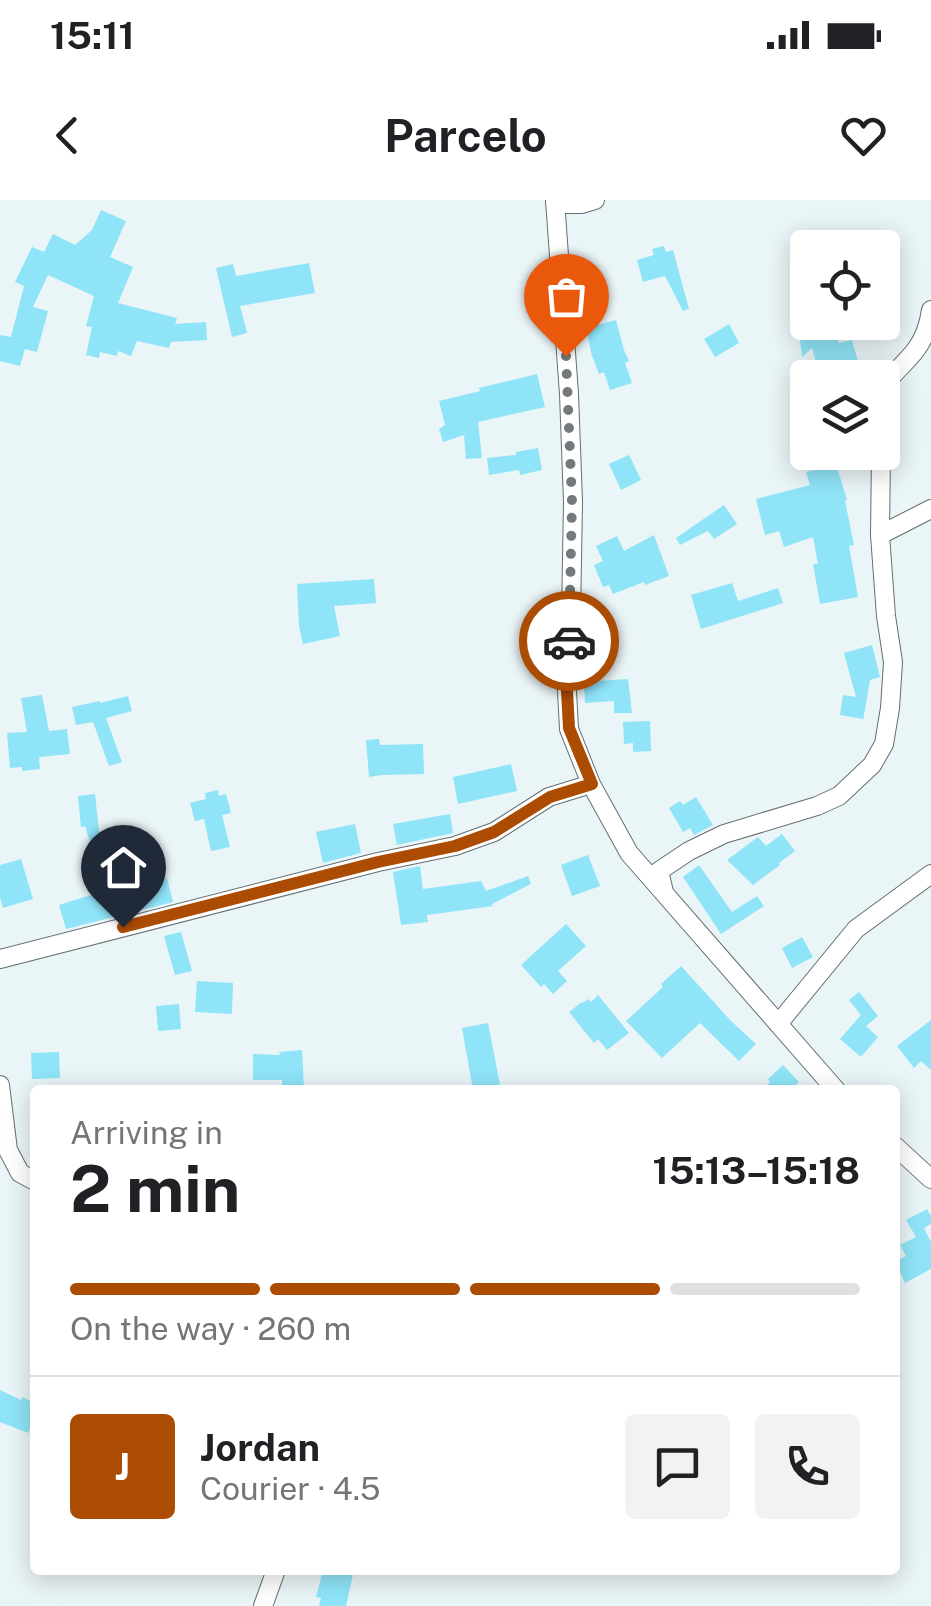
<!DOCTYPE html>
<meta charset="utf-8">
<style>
:root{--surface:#fff;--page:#f2f2f2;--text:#202124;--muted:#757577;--line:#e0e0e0;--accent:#ac4c03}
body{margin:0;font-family:"Public Sans",sans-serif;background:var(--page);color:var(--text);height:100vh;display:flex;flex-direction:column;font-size:38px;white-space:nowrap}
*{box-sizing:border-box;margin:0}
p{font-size:32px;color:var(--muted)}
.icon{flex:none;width:55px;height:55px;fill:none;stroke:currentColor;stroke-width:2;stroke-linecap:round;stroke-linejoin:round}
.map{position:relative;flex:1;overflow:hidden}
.drawer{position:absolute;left:30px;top:885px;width:870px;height:490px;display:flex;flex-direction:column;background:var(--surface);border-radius:10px;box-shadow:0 5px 25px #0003}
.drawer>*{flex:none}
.fabs{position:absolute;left:790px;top:30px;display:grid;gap:20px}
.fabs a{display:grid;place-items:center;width:110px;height:110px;border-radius:10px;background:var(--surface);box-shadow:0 5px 25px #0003;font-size:50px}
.pin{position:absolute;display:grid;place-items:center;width:85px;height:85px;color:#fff;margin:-102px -42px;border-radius:50% 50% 50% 0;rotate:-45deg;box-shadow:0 0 10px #0007}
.pin .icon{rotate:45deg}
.courier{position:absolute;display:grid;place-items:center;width:100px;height:100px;margin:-50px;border:8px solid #ac4c03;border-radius:50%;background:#fff;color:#222;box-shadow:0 2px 12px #0007}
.headline em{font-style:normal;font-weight:700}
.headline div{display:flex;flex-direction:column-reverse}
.headline{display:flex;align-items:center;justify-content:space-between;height:170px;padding:0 40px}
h1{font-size:65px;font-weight:700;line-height:75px}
.bar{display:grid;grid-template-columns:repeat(4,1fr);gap:15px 10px;align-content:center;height:120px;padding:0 40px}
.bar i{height:12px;border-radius:8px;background:var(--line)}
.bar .active{background:var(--accent)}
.bar p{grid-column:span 4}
.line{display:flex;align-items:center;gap:25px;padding:0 40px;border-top:2px solid var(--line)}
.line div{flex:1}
.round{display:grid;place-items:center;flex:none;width:105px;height:105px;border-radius:10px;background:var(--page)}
.status{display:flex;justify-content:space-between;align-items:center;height:70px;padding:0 50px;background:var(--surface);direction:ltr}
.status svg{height:28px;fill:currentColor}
header{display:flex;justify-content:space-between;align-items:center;height:130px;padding:0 40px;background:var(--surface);font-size:45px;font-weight:700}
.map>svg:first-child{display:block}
.building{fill:#8fe4f8}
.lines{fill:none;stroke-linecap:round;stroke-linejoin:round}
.minor-casing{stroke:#656e70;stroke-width:20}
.minor{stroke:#fff;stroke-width:18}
.done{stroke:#747a7c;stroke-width:10;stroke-dasharray:0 18}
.route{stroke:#ac4c03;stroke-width:12}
</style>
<div class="status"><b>15:11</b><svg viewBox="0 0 49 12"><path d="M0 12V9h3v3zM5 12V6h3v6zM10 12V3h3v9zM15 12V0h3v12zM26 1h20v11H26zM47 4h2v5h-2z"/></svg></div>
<header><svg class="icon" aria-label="back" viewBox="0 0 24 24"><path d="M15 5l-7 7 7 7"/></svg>Parcelo<svg class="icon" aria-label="heart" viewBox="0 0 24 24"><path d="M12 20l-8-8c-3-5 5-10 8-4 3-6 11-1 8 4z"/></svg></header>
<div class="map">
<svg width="931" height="1406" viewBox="0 0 931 1406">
<rect width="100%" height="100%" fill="#eaf5f7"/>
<path class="building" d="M101,10L126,21L110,57L133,67L118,103L177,118L175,124L206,122L207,140L171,142L169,148L137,141L131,156L118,151L117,156L100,152L99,158L86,155L92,127L86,126L94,96L48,75L33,107L48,111L37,152L25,149L20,166L0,161V135L11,137L24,86L15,82L32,47L44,52L53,34L75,45L92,30Z
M664,46L666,52L673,50L689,109L683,111L665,76L643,82L637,60L654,55L652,49Z
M309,63L315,93L240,106L247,133L232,137L216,68L233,64L236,76Z
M616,120L624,150L629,161L625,163L632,183L610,190L604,172L599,174L592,156L586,128Z
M729,124L739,143L715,157L704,139Z
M836,126L839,143L852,140L859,165L820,176L812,148L802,157L799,132Z
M537,174L545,207L478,222L482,258L466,259L464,235L443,242L439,229L445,225L439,201L480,191L479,188Z
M538,248L542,270L520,275L519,270L489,275L487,258L516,255V252Z
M629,255L641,280L621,290L609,264Z
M836,264L847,300L845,301L854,345L849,346L858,397L820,404L813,364H818L813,337L784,347L779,331L765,335L756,299L810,285L806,272Z
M724,305L737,324L714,339L708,331L680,345L676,338Z
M654,335L669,376L645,385L644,382L613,394L609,385L603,387L594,365L603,361L596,346L617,336L624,351Z
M374,379L376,403L334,406L340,436L303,444L299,426L297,384Z
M732,383L738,401L778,388L783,403L701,429L691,395Z
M872,445L880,477L870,480L863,521V519L840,515L843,495L856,497L844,453Z
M628,479L632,513H614V501L585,503L584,482Z
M42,495L49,531L67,529L70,554L39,557L40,569L22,571V567L10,568L7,533L27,532L21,498Z
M128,496L132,511L106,518L122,562L109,566L93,522L76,525L72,507L100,501V503Z
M650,521L651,551L633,552V543L624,544L623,522Z
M379,539L380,545L423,544L424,574L382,575L369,577L366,540Z
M511,564L517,591L458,604L453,577Z
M218,590L219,596L226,594L231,613L222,615L230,647L211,651L204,619L195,621L190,603L206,599L205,593Z
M95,594L102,659L96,661L85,626L81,627L78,596Z
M696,597L713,625L694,635L690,628L683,632L669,608L680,601L683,605Z
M450,614L453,633L397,645L393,624Z
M355,624L361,653L323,663L316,632Z
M782,634L795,651L779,663L780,665L753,685L727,660L758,637L766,646Z
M588,655L600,686L572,696L561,665Z
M21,659L33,699L3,708L0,698V665Z
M699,665L732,712L757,696L764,706L721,734L683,677Z
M420,666L423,689L481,681L486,691L528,676L531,684L492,704L493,706L427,715L428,722L401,725L393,672Z
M167,678L173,702L66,729L59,705L110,689L111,692Z
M566,724L586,746L558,771L567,781L553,794L544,784L541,787L521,765Z
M181,732L192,771L175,775L164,736Z
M802,737L813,757L792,768L782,748Z
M681,766L731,821L756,844L739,861L700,823L662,858L626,821L663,787L661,784Z
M197,781L233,783L232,814L195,812Z
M859,792L878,816L866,826L878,837L861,857L840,839L861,815L849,800Z
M598,795L629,833L607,850L598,839L594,843L569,812L582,802L583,803L588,799L591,802Z
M179,804L181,829L158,831L156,806Z
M931,820V870L921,861L914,868L897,846Z
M488,823L501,890H473L462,828Z
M302,850L304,888L282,890V880H253V854L280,855L279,852Z
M59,852L60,878L32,879L31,853Z
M783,865L799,882L790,890H762L770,882L768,879Z
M927,1009L931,1016V1024L924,1028L931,1042V1069L905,1083L895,1062L906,1056L900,1045L916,1037L906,1020Z
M0,1190L21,1200L22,1197L35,1203V1216L28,1233L0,1222Z
M323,1370H354L346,1406H319L321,1398L316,1397Z"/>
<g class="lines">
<g class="minor-casing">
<path id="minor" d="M555,0L569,194L573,302L571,416L566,473L569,529L591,584L629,653L836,890
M555,4H582L595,0
M882,207C884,173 900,172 917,148C925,137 929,124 931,110
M880,335L931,309
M664,692L659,671L689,651L724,634L817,606L839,596L872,565L884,544L890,508L893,462L886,416L880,335L881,252
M0,759L378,662L455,646L494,632L549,597L591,584
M778,824L856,729L931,674
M0,885L8,950L20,973L35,981
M895,946L931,979
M263,1406L276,1370"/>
</g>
<use href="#minor" class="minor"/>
</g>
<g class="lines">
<path class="done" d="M566,156L572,302L569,441"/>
<path class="route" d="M123,727L378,662L455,646L494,632L550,597L592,584L569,528L566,473L569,441"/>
</g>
</svg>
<div class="fabs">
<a><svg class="icon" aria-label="locate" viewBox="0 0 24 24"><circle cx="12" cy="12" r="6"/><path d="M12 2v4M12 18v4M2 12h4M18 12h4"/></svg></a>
<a><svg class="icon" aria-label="layers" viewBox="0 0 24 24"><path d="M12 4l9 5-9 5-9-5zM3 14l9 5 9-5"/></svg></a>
</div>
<div class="pin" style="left:566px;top:156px;background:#ea580c"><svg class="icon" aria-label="bag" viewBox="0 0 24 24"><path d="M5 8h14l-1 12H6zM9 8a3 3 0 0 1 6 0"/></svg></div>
<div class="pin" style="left:123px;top:727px;background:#1f2937"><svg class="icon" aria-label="home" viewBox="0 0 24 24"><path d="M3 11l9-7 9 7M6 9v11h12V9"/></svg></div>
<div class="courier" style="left:569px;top:441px"><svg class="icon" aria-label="car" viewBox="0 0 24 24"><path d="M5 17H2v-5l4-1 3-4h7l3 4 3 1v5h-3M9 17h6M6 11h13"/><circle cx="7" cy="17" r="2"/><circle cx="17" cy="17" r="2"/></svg></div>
<section class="drawer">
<div class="headline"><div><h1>2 min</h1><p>Arriving in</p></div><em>15:13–15:18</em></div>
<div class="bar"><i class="active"></i><i class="active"></i><i class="active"></i><i></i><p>On the way · 260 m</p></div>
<div class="line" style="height:180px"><b class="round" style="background:var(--accent);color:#fff">J</b><div><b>Jordan</b><p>Courier · 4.5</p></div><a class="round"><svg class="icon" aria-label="chat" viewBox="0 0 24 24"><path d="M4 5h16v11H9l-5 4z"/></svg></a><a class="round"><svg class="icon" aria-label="phone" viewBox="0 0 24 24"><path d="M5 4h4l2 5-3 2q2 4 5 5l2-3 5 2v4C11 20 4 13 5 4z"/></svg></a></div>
</section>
</div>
